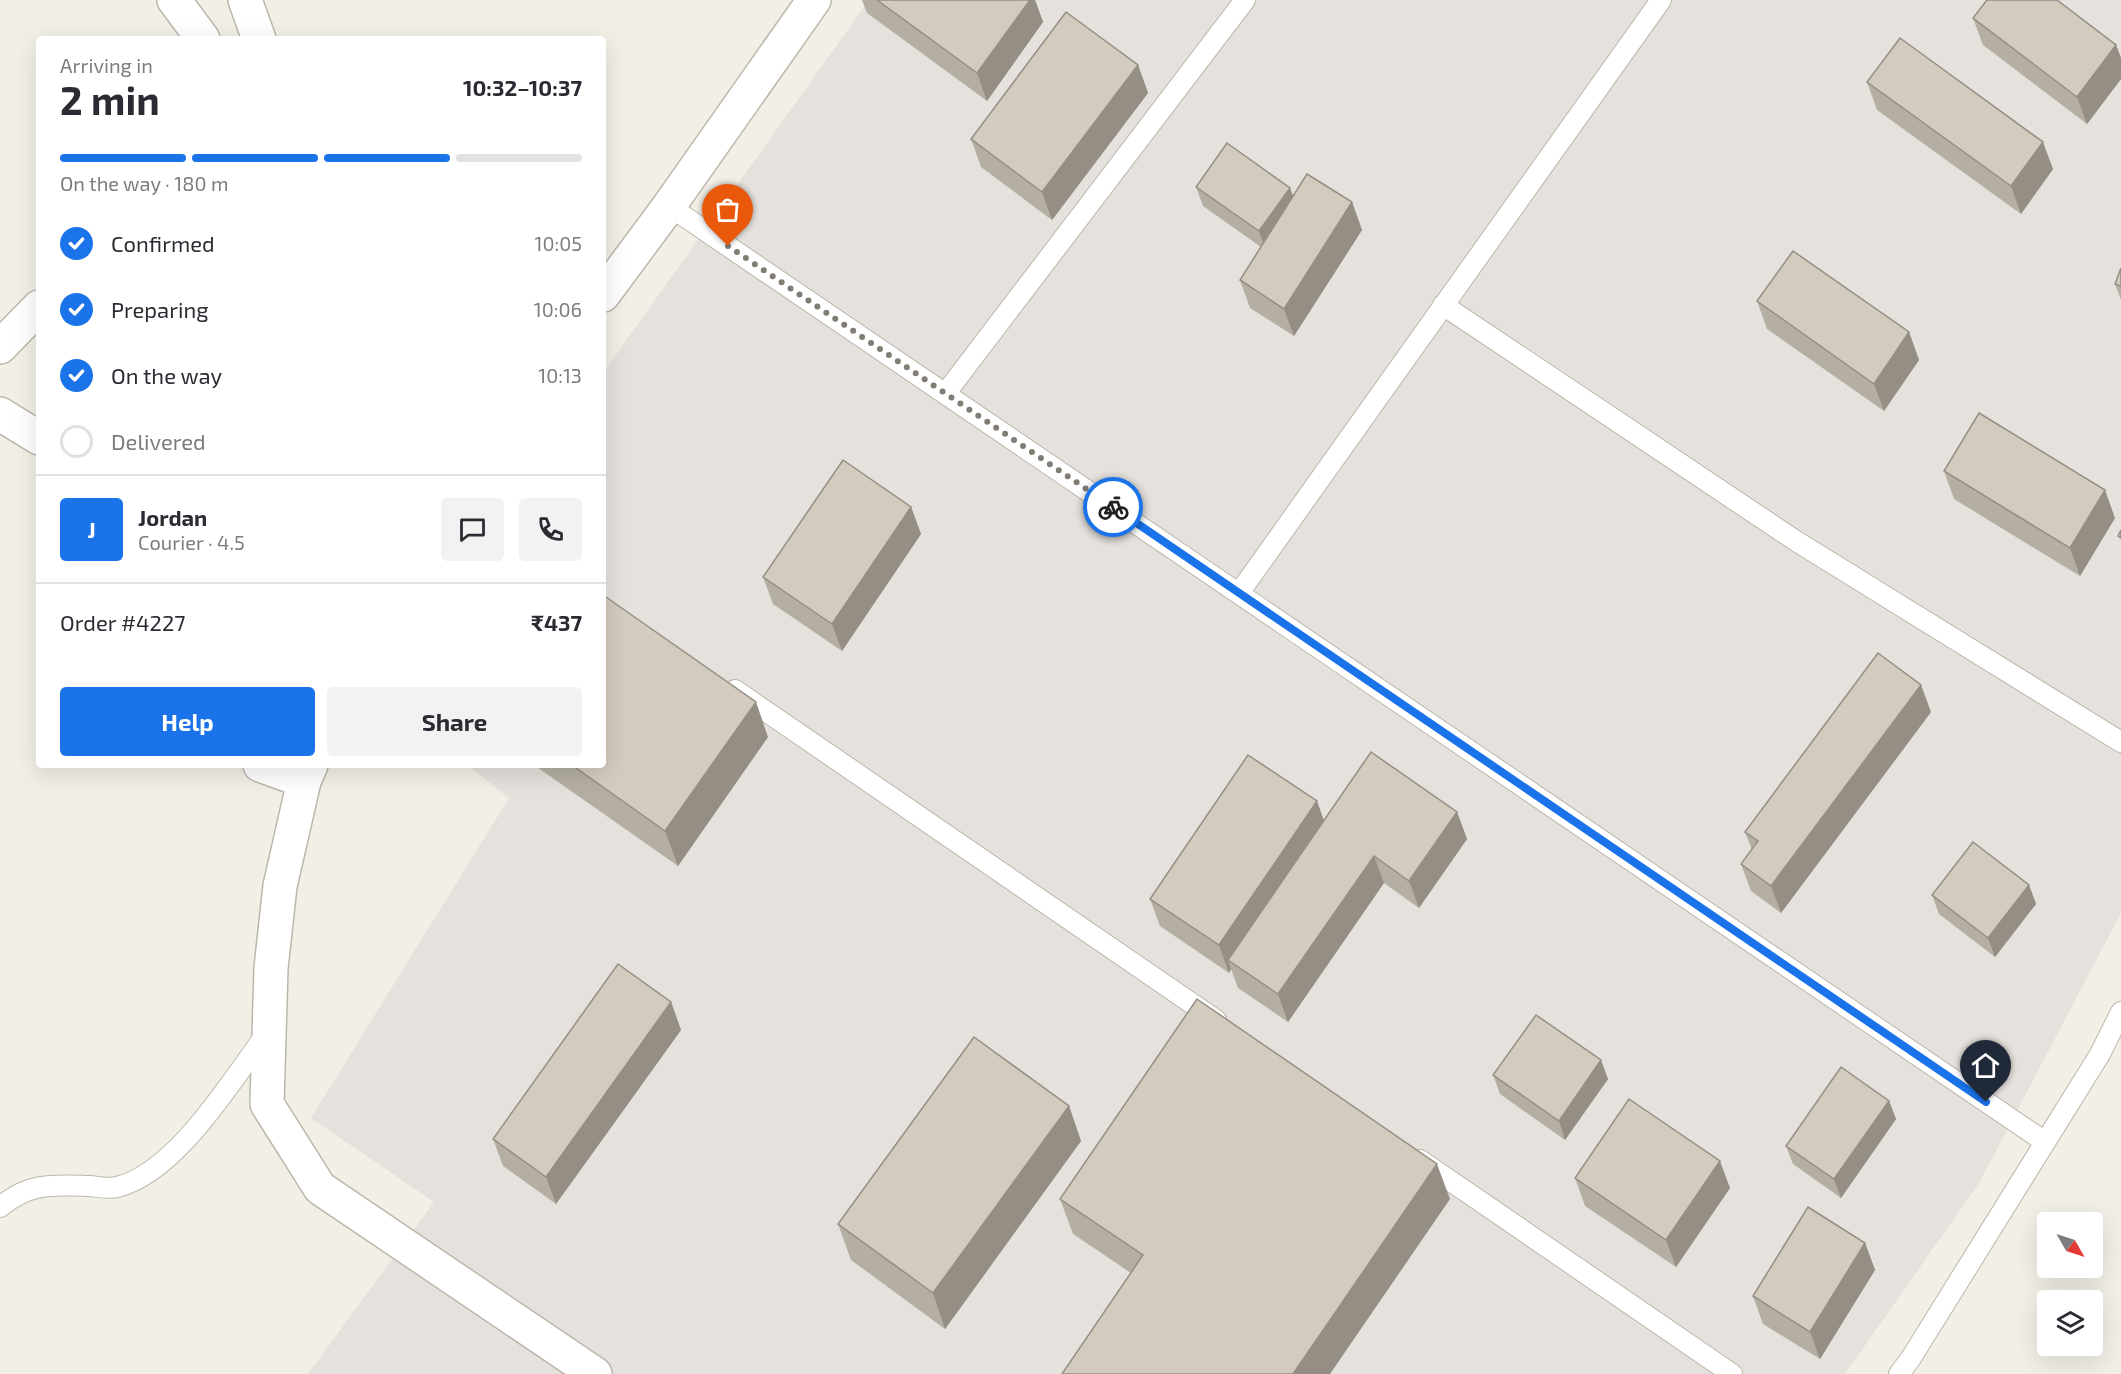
<!DOCTYPE html>
<meta charset="utf-8">
<style>
:root{--surface:#fff;--page:#f2f2f3;--text:#2b2b33;--muted:#7c7c81;--line:#e1e1e2;--accent:#1a73e8}
body{margin:0;font-family:"Exo 2",sans-serif;background:var(--page);color:var(--text);height:100vh;display:flex;flex-direction:column;font-size:22px;white-space:nowrap}
*{box-sizing:border-box;margin:0}
p{font-size:20px;color:var(--muted)}
.icon{flex:none;width:33px;height:33px;fill:none;stroke:currentColor;stroke-width:2;stroke-linecap:round;stroke-linejoin:round}
.map{position:relative;flex:1;overflow:hidden}
.panel{position:absolute;left:36px;top:36px;width:570px;height:732px;display:flex;flex-direction:column;background:var(--surface);border-radius:6px;box-shadow:0 6px 24px #0002}
.panel>*{flex:none}
.needle{width:39px;rotate:129deg}
.fabs{position:absolute;left:2037px;top:1212px;display:grid;gap:12px}
.fabs a{display:grid;place-items:center;width:66px;height:66px;border-radius:6px;background:var(--surface);box-shadow:0 6px 24px #0002;font-size:30px}
.pin{position:absolute;display:grid;place-items:center;width:51px;height:51px;color:#fff;margin:-62px -26px;border-radius:50% 50% 50% 0;rotate:-45deg;box-shadow:0 0 6px #0007}
.pin .icon{rotate:45deg}
.courier{position:absolute;display:grid;place-items:center;width:60px;height:60px;margin:-30px;border:4px solid #1a73e8;border-radius:50%;background:#fff;color:#222;box-shadow:0 2px 8px #0007}
.headline em{font-style:normal;font-weight:700}
.headline div{display:flex;flex-direction:column-reverse}
.headline{display:flex;align-items:center;justify-content:space-between;height:102px;padding:0 24px}
h1{font-size:39px;font-weight:700;line-height:45px}
.bar{display:grid;grid-template-columns:repeat(4,1fr);gap:9px 6px;align-content:center;height:72px;padding:0 24px}
.bar i{height:8px;border-radius:4px;background:var(--line)}
.bar .active{background:var(--accent)}
.bar p{grid-column:span 4}
.line{display:flex;align-items:center;gap:15px;padding:0 24px;border-top:2px solid var(--line)}
.line div{flex:1}
.round{display:grid;place-items:center;flex:none;width:63px;height:63px;border-radius:6px;background:var(--page)}
ol{padding:0 24px;list-style:none}
li{display:flex;align-items:center;gap:18px;height:66px}
li p{margin-inline-start:auto}
li .icon{padding:6px;border-radius:50%;background:var(--accent);color:#fff;stroke-width:4}
li:last-child{color:var(--muted)}
li i{width:33px;height:33px;border:3px solid var(--line);border-radius:50%}
.action{display:flex;gap:12px;margin-top:auto;padding:12px 24px}
.action a{flex:1;height:69px;border-radius:6px;background:var(--accent);color:#fff;font-size:24px;font-weight:700;line-height:69px;text-align:center}
.action a+a{background:var(--page);color:var(--text)}
.map>svg:first-child{display:block}
.industrial{fill:#e5e1dc}
.lines{fill:none;stroke-linecap:round;stroke-linejoin:round}
.service-casing{stroke:#bdb7aa;stroke-width:22}
.minor-casing{stroke:#bdb7aa;stroke-width:36}
.tertiary-casing{stroke:#bdb7aa;stroke-width:36}
.service{stroke:#fff;stroke-width:20}
.minor{stroke:#fff;stroke-width:33}
.tertiary{stroke:#fff;stroke-width:33}
.wall{fill:#b5afa3}
.shaded-wall{fill:#948e84}
.building{fill:#d3cbbd;stroke:#948e84;stroke-width:1.5}
.done{stroke:#827d74;stroke-width:6;stroke-dasharray:0 10.8}
.route{stroke:#1a73e8;stroke-width:8}
</style>
<div class="map">
<svg width="2121" height="1374" viewBox="0 0 2121 1374">
<rect width="100%" height="100%" fill="#f2efe7"/>
<path class="industrial" d="M869,0H2121V913L1979,1183L1845,1374H308L434,1202L311,1118L509,798L467,765H603V373Z"/>
<g class="lines">
<g class="service-casing">
<path id="service" d="M669,206L2045,1142
M1443,305L1796,541L2121,742
M945,394L1245,0
M1239,593L1661,0
M735,690L1216,1020
M1420,1160L1732,1374
M0,1207C30,1182 53,1185 90,1186C98,1187 109,1189 117,1187C176,1173 232,1080 267,1033
M1899,1374L1911,1358L2100,1054L2121,1012"/>
</g>
<g class="minor-casing">
<path id="minor" d="M174,0L203,39
M245,0L259,39
M0,347L39,307
M0,414L39,438
M260,765L304,781"/>
</g>
<g class="tertiary-casing">
<path id="tertiary" d="M603,295L669,206L814,0
M311,765L304,781L280,886L271,968L267,1104L320,1188L595,1374"/>
</g>
<use href="#service" class="service"/>
<use href="#minor" class="minor"/>
<use href="#tertiary" class="tertiary"/>
</g>
<path class="wall" d="M862,0H1035L1043,22L987,101L867,13Z
M1973,18L2116,45L2121,58V79L2087,124L1983,45Z
M1138,65L1148,93L1052,220L981,167L971,139Z
M1867,82L2053,169L2021,214L1877,110Z
M1196,187L1290,188L1293,196L1352,202L1362,230L1294,336L1250,308L1240,280L1261,247L1203,206Z
M2121,268V300L2115,284Z
M1757,301L1909,332L1919,360L1884,411L1767,329Z
M1944,471L2115,518L2080,576L1954,499Z
M911,507L921,534L842,651L773,604L763,577Z
M1931,712L1781,913L1751,891L1741,864L1752,850L1745,832Z
M768,737L678,866L534,765H603Z
M1457,812L1467,839L1419,908L1384,883L1288,1022L1238,988L1231,969L1229,973L1160,926L1150,899L1324,821Z
M2029,885L2036,904L1995,957L1939,914L1932,895Z
M671,1002L681,1030L556,1204L503,1166L493,1139Z
M1493,1075L1608,1079L1565,1140L1500,1094Z
M1889,1101L1896,1119L1841,1198L1793,1164L1786,1146Z
M1069,1106L1081,1141L945,1329L851,1260L838,1224Z
M1575,1178L1730,1188L1676,1267L1585,1206Z
M1060,1199H1450L1131,1273L1073,1234Z
M1865,1243L1875,1270L1820,1359L1763,1324L1753,1296Z"/>
<path class="shaded-wall" d="M1030,0H1035L1043,22L987,101L977,73Z
M2116,45L2121,58V79L2087,124L2077,97Z
M1138,65L1148,93L1052,220L1042,192Z
M2043,142L2053,169L2021,214L2011,186Z
M1290,188L1297,207L1266,250L1259,231Z
M1352,202L1362,230L1294,336L1284,309Z
M1909,332L1919,360L1884,411L1874,384Z
M2105,490L2115,518L2080,576L2070,548Z
M911,507L921,534L842,651L832,624Z
M1921,685L1931,712L1781,913L1771,886Z
M756,702L768,737L678,866L665,831Z
M1317,801L1327,829L1228,960L1231,969L1229,973L1219,945Z
M1457,812L1467,839L1419,908L1409,881Z
M1374,856L1384,883L1288,1022L1278,994Z
M2029,885L2036,904L1995,957L1988,938Z
M671,1002L681,1030L556,1204L546,1177Z
M1601,1060L1608,1079L1565,1140L1559,1121Z
M1889,1101L1896,1119L1841,1198L1834,1179Z
M1069,1106L1081,1141L945,1329L933,1293Z
M1720,1161L1730,1188L1676,1267L1666,1240Z
M1437,1164L1450,1199L1330,1374H1293Z
M1865,1243L1875,1270L1820,1359L1810,1332Z"/>
<path class="building" d="M877,0H1030L977,73Z
M1987,0H2057L2116,45L2077,97L1973,18Z
M1066,12L1138,65L1042,192L971,139Z
M1900,38L2043,142L2011,186L1867,82Z
M1227,143L1290,188L1259,231L1196,187Z
M1307,174L1352,202L1284,309L1240,280Z
M1793,251L1909,332L1874,384L1757,301Z
M2121,268V286L2115,284Z
M1979,413L2105,490L2070,548L1944,471Z
M843,460L911,507L832,624L763,577Z
M2121,530V538L2118,536Z
M603,595L756,702L665,831L572,765H603Z
M1878,653L1921,685L1771,886L1741,864L1758,841L1745,832Z
M1371,752L1457,812L1409,881L1374,856L1278,994L1228,960Z
M1248,755L1317,801L1219,945L1150,899Z
M1973,842L2029,885L1988,938L1932,895Z
M618,964L671,1002L546,1177L493,1139Z
M1197,999L1437,1164L1293,1374H1062L1143,1255L1060,1199Z
M1536,1015L1601,1060L1559,1121L1493,1075Z
M974,1037L1069,1106L933,1293L838,1224Z
M1841,1067L1889,1101L1834,1179L1786,1146Z
M1629,1099L1720,1161L1666,1240L1575,1178Z
M1808,1207L1865,1243L1810,1332L1753,1296Z"/>
<g class="lines">
<path class="done" d="M728,246L1113,507"/>
<path class="route" d="M1113,507L1986,1102"/>
</g>
</svg>
<div class="fabs">
<a><svg class="needle" viewBox="-14 -14 28 28"><path d="M0-13l5 13h-10z" fill="#e53935"/><path d="M0 13l5-13h-10z" fill="#7c7c81"/></svg></a>
<a><svg class="icon" aria-label="layers" viewBox="0 0 24 24"><path d="M12 4l9 5-9 5-9-5zM3 14l9 5 9-5"/></svg></a>
</div>
<div class="pin" style="left:728px;top:246px;background:#ea580c"><svg class="icon" aria-label="bag" viewBox="0 0 24 24"><path d="M5 8h14l-1 12H6zM9 8a3 3 0 0 1 6 0"/></svg></div>
<div class="pin" style="left:1986px;top:1102px;background:#1f2937"><svg class="icon" aria-label="home" viewBox="0 0 24 24"><path d="M3 11l9-7 9 7M6 9v11h12V9"/></svg></div>
<div class="courier" style="left:1113px;top:507px"><svg class="icon" aria-label="bike" viewBox="0 0 24 24"><circle cx="6" cy="16" r="4"/><circle cx="18" cy="16" r="4"/><path d="M6 16l4-8h5l3 8M10 8l3 8H6M13 5h3"/></svg></div>
<section class="panel">
<div class="headline"><div><h1>2 min</h1><p>Arriving in</p></div><em>10:32–10:37</em></div>
<div class="bar"><i class="active"></i><i class="active"></i><i class="active"></i><i></i><p>On the way · 180 m</p></div>
<ol>
<li><svg class="icon" aria-label="check" viewBox="0 0 24 24"><path d="M5 12l5 5 9-10"/></svg>Confirmed<p>10:05</p></li>
<li><svg class="icon" aria-label="check" viewBox="0 0 24 24"><path d="M5 12l5 5 9-10"/></svg>Preparing<p>10:06</p></li>
<li><svg class="icon" aria-label="check" viewBox="0 0 24 24"><path d="M5 12l5 5 9-10"/></svg>On the way<p>10:13</p></li>
<li><i></i>Delivered</li>
</ol>
<div class="line" style="height:108px"><b class="round" style="background:var(--accent);color:#fff">J</b><div><b>Jordan</b><p>Courier · 4.5</p></div><a class="round"><svg class="icon" aria-label="chat" viewBox="0 0 24 24"><path d="M4 5h16v11H9l-5 4z"/></svg></a><a class="round"><svg class="icon" aria-label="phone" viewBox="0 0 24 24"><path d="M5 4h4l2 5-3 2q2 4 5 5l2-3 5 2v4C11 20 4 13 5 4z"/></svg></a></div>
<div class="line" style="height:78px"><div>Order #4227</div><b>₹437</b></div>
<div class="action"><a>Help</a><a>Share</a></div>
</section>
</div>
